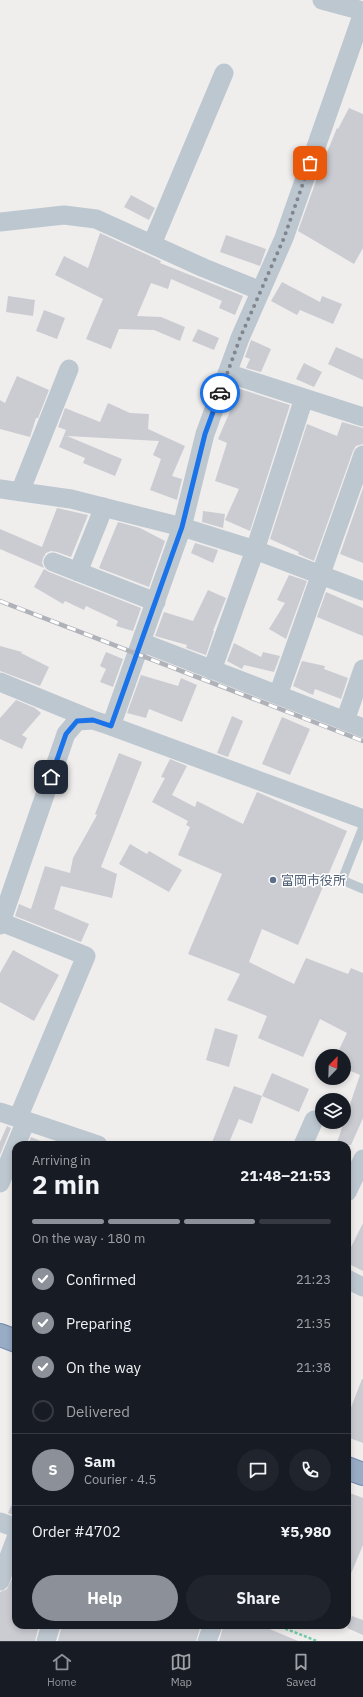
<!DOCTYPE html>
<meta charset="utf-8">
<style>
:root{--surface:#171b24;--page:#20242c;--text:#f1f3f6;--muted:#9ea1a6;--line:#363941;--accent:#8c9099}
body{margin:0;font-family:"IBM Plex Sans","Noto Sans JP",sans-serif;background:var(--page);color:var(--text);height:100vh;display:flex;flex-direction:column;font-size:15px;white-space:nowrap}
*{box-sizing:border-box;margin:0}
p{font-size:13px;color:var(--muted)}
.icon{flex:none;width:22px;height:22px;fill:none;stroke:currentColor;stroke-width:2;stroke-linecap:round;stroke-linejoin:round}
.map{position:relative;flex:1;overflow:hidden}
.sheet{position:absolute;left:12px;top:1141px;width:339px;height:488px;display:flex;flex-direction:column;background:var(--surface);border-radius:12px;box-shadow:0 2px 6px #0003}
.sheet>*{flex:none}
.needle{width:26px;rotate:23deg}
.buttons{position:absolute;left:315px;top:1049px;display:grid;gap:8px}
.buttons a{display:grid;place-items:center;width:36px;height:36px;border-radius:50%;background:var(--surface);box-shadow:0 2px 6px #0003;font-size:20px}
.pin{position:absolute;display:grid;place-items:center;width:34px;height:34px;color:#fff;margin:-17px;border-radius:8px;box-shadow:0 2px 6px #0006}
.courier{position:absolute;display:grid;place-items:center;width:40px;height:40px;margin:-20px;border:3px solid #1a73e8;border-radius:50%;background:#fff;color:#222;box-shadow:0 1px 5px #0007}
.headline em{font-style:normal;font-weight:800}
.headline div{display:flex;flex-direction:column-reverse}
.headline{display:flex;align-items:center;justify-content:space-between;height:68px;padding:0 20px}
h1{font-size:26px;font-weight:800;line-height:30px}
.bar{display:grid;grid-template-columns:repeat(4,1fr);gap:6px 4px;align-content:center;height:48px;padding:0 20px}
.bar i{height:5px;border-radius:3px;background:var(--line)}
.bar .selected{background:var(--accent)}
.bar p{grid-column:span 4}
.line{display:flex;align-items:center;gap:10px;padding:0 20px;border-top:1px solid var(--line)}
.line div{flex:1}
.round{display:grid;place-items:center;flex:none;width:42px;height:42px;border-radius:21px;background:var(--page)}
ol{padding:0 20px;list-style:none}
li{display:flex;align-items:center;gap:12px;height:44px}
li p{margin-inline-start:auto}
li .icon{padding:4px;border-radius:50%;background:var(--accent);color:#fff;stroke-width:4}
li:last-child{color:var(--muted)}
li i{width:22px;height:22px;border:2px solid var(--line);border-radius:50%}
.cta{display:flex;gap:8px;margin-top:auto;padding:8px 20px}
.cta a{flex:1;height:46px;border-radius:24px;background:var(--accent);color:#fff;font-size:16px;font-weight:800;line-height:46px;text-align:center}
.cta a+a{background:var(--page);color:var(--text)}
.tabs{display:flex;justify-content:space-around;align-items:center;height:56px;border-top:1px solid var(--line);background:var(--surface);font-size:11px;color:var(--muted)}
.tabs a{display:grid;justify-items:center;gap:2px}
.tabs .selected{color:var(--accent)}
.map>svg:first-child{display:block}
.building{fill:#caccd2}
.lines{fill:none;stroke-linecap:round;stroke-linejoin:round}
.trunk-casing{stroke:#6f87a9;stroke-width:24}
.path{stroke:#71cea6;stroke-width:2.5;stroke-dasharray:3 2;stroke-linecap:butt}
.service{stroke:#bdc7d0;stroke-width:9}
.minor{stroke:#bdc7d0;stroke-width:19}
.trunk{stroke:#98acc5;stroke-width:22}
.rail-casing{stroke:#afb2b8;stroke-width:4.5}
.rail{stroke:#fff;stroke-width:3;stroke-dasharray:9;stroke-linecap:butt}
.done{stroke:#81868e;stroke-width:4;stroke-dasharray:0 7.2}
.route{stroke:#1a73e8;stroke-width:5}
.service-dot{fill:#5c6f8a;stroke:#fff;stroke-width:1.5}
.labels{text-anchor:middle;stroke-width:3;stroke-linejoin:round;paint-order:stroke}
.service-label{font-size:13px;fill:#4e5e75;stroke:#fff;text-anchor:start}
</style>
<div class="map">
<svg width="363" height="1641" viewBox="0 0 363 1641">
<rect width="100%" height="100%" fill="#f0eded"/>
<path class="building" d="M349,108L363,114V248L354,264L298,231L321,167L337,128L338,129Z
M131,195L155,208L149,220L124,207Z
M100,233L161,261L160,263L243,296L235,315L219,308L222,301L171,279L168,289L151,283L137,316L161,317L185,327L180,341L154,330L119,329L111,349L86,339L103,299L55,275L64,256L88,268Z
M226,235L266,249L260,266L220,252Z
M282,282L320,302L322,296L342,304L333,324L300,310L297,315L271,301Z
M8,296L35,300L33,316L6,312Z
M44,310L65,318L57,339L36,331Z
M198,329L219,338L214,350L192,341Z
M251,340L271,349L261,372L246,368L250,359L245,357Z
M336,347L363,359V380L328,364Z
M304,363L322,372L314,387L296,379Z
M17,376L49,390L38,418H36L30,437L0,429V400L5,403Z
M237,388L290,405L250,531L225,520L239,489L215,481L227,443L218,439L234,402L232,401Z
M108,403L130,413L149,414L148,429L185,446L172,476L182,479L177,500L150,490L161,459L153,455L159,441L67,436L122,459L115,476L83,463L85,458L59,447L66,430L58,427L65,408L100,422Z
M342,422L363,428V444L356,446L353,451L314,561L298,554L299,552L270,539L307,424L337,436Z
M363,488V563L340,554Z
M57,508L88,515L71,557L57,552L51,551L46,553L43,558L42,563L44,568L0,549V529L42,547Z
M203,511L225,514L223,528L202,522Z
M118,522L140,528L165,541L149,587L99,568Z
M195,543L218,550L213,563L191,553Z
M44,569L49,572L141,608L133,631L116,626L118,621L86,606L84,610L65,601L63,604L34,587Z
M289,575L307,581L286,639L269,629L285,603L277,600Z
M208,590L226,598L213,631H214L206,655L186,648L187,645L155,636L164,612L193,621Z
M326,592L363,608V636L317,617Z
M234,643L261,657L263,652L280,656L274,672L244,665L242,669L227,661Z
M0,646L22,652L21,653L49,667L40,686L0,671Z
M106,652L123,659L113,687L100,682L106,669L100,666Z
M302,661L325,666L324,669L348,678L341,699L315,689L313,695L293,686Z
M141,675L178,686L181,678L197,685L182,722L149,709L146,718L127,713Z
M16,700L35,708L41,713L22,735L27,738L22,749L0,739V718Z
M232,716L243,721L228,757L217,753Z
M282,717L310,729L290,775L262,764Z
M119,753L142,762L101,867L117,874L112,898L61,886L54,909L89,924L81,942L15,916L19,904L31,909L45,866L70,873L73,858L97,815L95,814Z
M170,759L187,766L172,795L195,807L197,801L243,824L257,792L347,831L298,945L262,929L249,962L294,984L306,958L348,974L351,968L363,973V1118L351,1145H336L360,1075L344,1068V1056H336L347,1033L320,1019L303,1057L258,1038L267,1016L227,1000L240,974L188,954L222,874L178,855L190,827L186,825L188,821L152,802L165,778L161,777Z
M130,844L147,854L149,851L182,870L169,892L119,864Z
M13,950L59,975L34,1021L0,1002V973Z
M215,1028L238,1035L229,1067L206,1060Z
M272,1073L309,1089L299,1112L262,1096Z
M234,1086L262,1096L252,1124L239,1119L228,1145H211Z
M7,1126L11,1128L0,1155V1142Z
M31,1137L50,1145H28Z
M363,1223V1271L347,1263V1255Z
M362,1379H363V1443L347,1437V1418Z
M347,1492L363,1498V1545L347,1583Z
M16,1495V1516L8,1513Z
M16,1570V1625H39L35,1641H0V1592L7,1589Z
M352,1616L363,1620V1635L347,1628Z
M62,1625H128L138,1629L140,1625H201L196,1641H58Z
M224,1625H260L298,1641H219Z"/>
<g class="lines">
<g class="trunk-casing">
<path id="trunk" d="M0,1335L16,1341
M347,1468L363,1474"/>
</g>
<path class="path" d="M276,1625L317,1641"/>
<path class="service" d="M363,827L342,880L363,889"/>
<path class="minor" d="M322,0L363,11
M0,222L64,215L96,219L204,268L261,291
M152,244L224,73
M227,373L363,417
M0,489L71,499L182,527L255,550L363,591
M20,492L69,369
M53,562L156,602
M78,572L104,507
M141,642L363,728
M212,670L255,550L304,398
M0,682L93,720
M278,695L363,455
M345,721L363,669
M111,726L182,527L205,434L240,338L284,238L363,13
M1,922L86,956L18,1118
M0,925L66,734L77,721L93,720L111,726L363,819
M0,1112L98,1145
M303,1145L314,1120
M0,1183L26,1121
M347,1192L363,1159
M347,1279L363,1287
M0,1522L16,1528
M0,1581L16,1538
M46,1641L51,1625
M207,1641L213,1625"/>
<use href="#trunk" class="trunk"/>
<g class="rail-casing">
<path id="rail" d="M0,601L363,741"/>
</g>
<use href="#rail" class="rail"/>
</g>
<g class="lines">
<path class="done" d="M220,393L240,338L284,238L310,163"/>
<path class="route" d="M51,777L66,734L77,721L93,720L111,726L182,527L205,434L220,393"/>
</g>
<circle class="service-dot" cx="273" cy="880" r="4"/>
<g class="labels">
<g class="service-label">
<text x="281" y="885">富岡市役所</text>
</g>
</g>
</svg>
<div class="buttons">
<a><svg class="needle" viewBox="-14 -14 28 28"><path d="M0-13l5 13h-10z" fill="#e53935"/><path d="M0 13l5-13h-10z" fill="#9ea1a6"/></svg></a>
<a><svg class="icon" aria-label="layers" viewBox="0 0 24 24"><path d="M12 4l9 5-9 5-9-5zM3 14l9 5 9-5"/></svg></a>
</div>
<div class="pin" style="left:310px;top:163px;background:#ea580c"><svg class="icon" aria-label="bag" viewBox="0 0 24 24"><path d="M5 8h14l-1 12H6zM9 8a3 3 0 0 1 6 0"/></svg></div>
<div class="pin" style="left:51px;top:777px;background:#1f2937"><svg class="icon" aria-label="home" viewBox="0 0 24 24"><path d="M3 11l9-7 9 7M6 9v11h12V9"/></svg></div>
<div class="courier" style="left:220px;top:393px"><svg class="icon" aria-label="car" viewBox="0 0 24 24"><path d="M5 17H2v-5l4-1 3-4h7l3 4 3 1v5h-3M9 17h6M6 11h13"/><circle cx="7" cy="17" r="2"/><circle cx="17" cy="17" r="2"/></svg></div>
<section class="sheet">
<div class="headline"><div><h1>2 min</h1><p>Arriving in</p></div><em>21:48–21:53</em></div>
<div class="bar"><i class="selected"></i><i class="selected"></i><i class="selected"></i><i></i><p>On the way · 180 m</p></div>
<ol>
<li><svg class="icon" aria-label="check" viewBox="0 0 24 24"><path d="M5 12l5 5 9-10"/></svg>Confirmed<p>21:23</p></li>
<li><svg class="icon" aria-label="check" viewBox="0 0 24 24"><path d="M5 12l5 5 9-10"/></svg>Preparing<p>21:35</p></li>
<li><svg class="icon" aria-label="check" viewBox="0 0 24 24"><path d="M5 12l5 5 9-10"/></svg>On the way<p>21:38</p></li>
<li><i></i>Delivered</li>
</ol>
<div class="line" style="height:72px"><b class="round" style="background:var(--accent);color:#fff">S</b><div><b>Sam</b><p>Courier · 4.5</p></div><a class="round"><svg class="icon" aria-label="chat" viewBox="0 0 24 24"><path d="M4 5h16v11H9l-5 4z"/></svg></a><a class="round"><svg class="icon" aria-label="phone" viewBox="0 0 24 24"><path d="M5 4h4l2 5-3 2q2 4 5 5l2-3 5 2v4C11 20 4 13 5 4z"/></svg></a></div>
<div class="line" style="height:52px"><div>Order #4702</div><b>¥5,980</b></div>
<div class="cta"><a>Help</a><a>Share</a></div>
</section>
</div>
<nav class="tabs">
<a class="selected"><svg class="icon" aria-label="home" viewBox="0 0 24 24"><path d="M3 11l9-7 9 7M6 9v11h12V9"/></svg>Home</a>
<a><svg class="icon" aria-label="map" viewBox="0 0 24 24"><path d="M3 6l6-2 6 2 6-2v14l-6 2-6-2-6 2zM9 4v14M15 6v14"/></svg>Map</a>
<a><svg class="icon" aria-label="saved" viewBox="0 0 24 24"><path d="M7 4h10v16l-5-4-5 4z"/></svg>Saved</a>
</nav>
